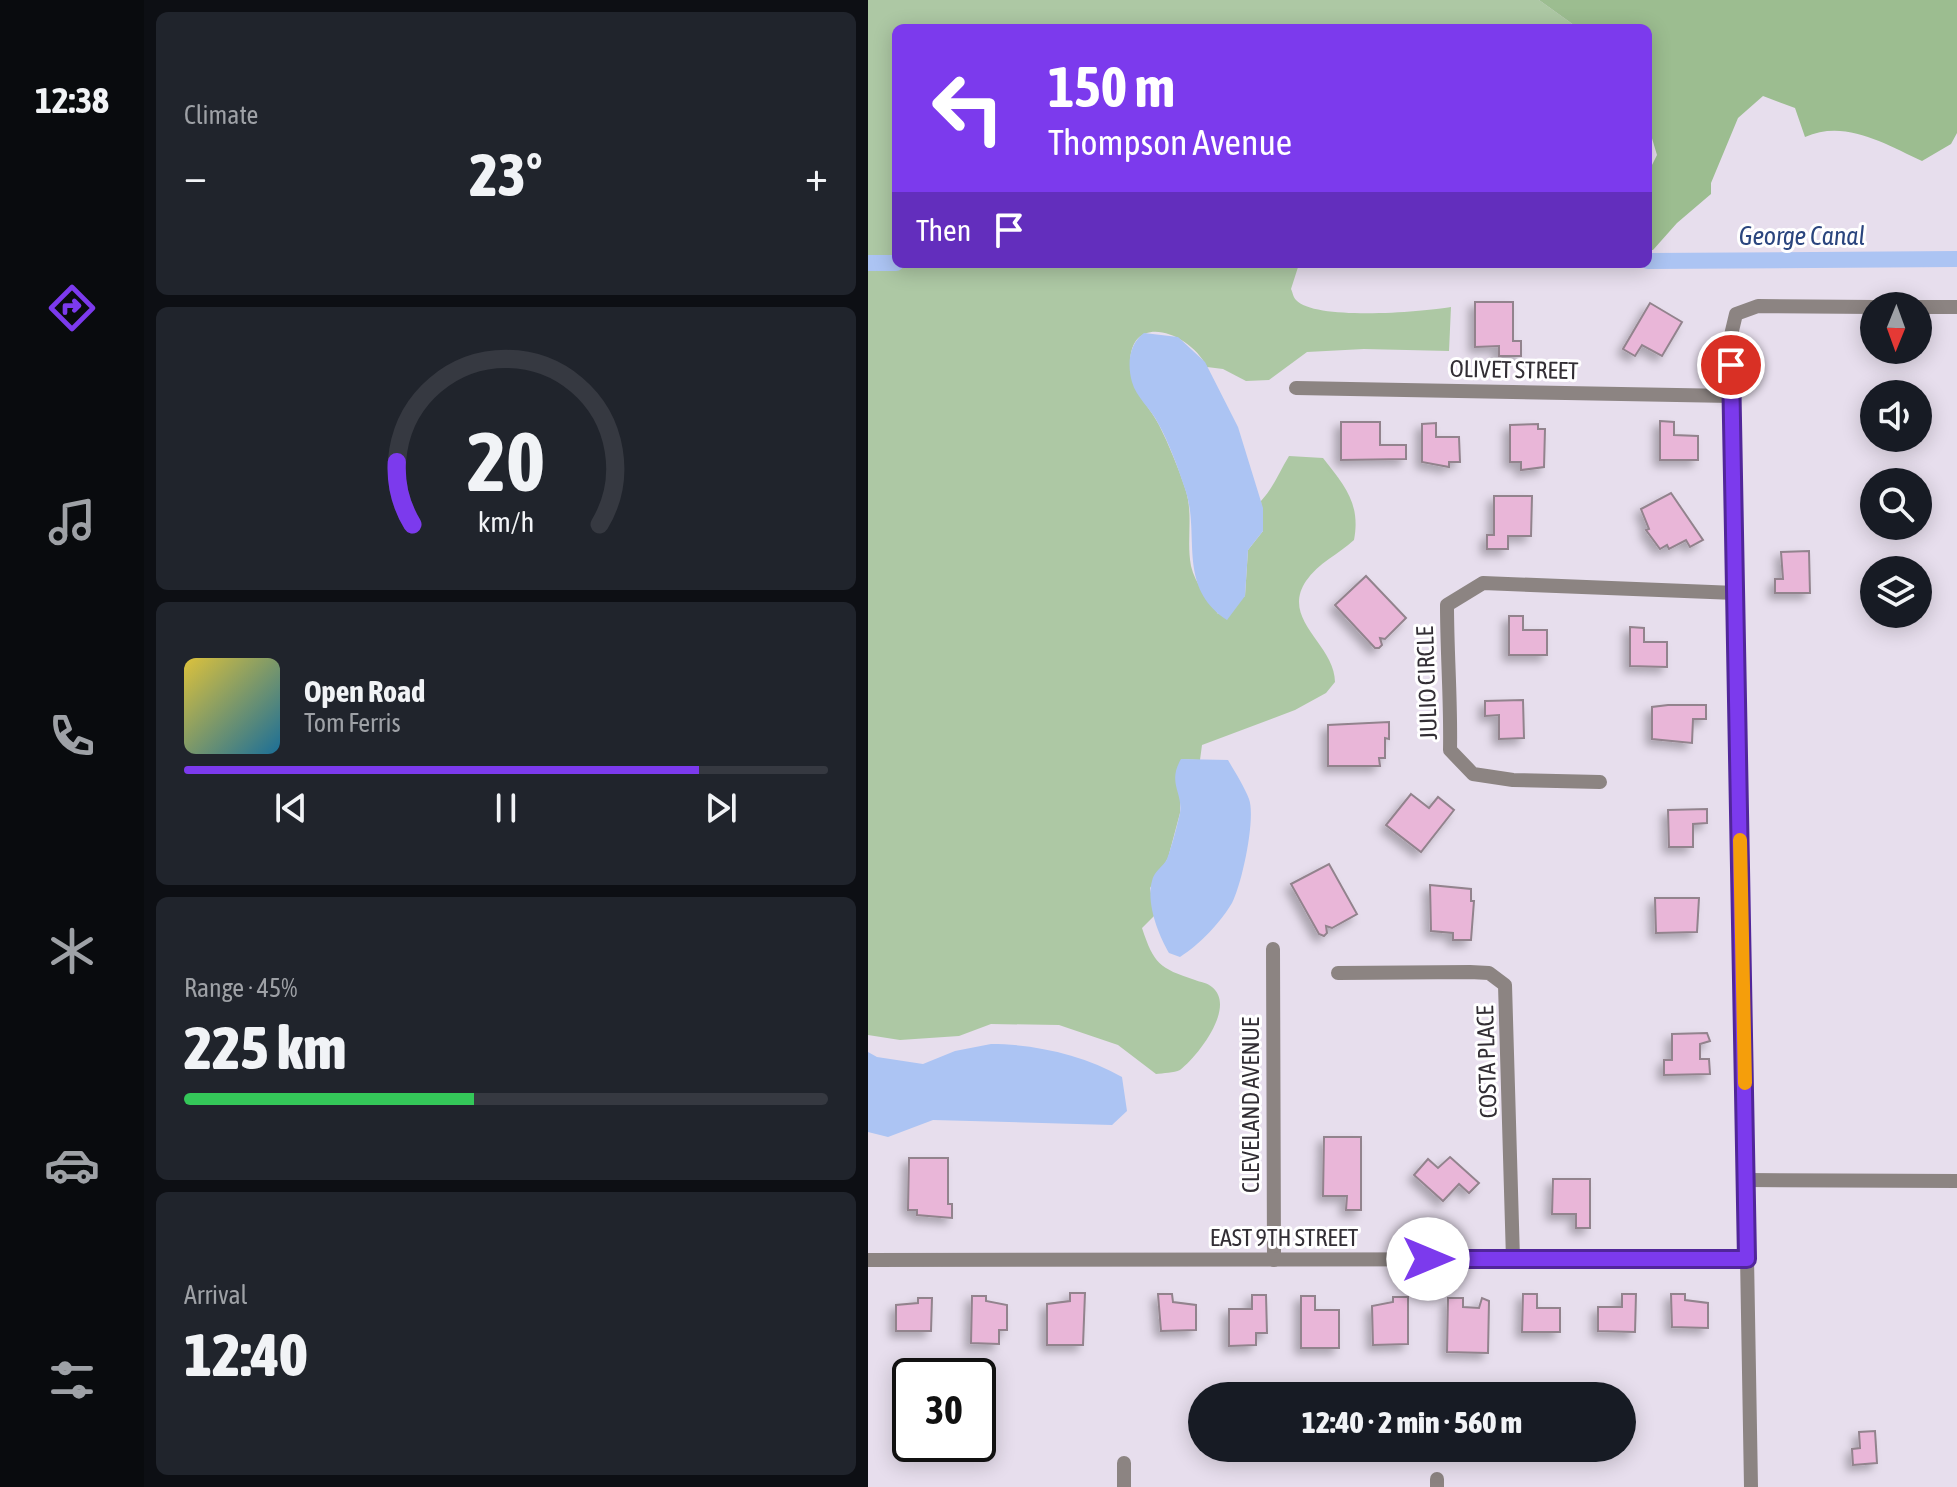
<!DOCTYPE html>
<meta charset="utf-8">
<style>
body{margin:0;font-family:"Asap Condensed",sans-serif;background:#20242c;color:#f1f3f6;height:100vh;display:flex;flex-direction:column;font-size:30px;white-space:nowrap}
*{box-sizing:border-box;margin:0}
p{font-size:26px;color:#9ea1a6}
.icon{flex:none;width:44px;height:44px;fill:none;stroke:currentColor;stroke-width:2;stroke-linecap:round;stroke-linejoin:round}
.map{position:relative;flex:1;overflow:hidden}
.sheet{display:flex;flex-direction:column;gap:12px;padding:12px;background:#0d0f14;width:724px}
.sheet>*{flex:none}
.guide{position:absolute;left:24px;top:24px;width:760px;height:244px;border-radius:12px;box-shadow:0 4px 20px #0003;background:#7c3aed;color:#fff;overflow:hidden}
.needle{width:52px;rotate:181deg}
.fabs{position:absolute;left:992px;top:292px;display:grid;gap:16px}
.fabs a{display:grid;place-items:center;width:72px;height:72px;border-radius:50%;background:#171b24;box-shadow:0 4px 20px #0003;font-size:40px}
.speed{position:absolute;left:24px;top:1358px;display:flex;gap:16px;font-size:40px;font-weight:700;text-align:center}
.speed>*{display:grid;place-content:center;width:104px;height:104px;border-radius:50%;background:#171b24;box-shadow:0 4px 20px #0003;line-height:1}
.speed .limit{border:4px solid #111;border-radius:12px;background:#fff;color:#111}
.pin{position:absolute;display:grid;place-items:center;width:68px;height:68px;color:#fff;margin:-34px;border:4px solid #fff;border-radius:50%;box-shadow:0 2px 8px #0007}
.me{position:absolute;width:88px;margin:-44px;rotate:90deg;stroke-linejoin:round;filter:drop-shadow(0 0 6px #0008)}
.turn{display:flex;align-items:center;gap:28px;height:168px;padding:0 24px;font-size:36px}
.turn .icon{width:104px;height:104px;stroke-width:2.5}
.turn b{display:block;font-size:56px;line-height:68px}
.then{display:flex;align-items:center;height:76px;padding:0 24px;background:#0003;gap:16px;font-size:30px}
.big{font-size:60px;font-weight:800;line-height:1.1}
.sheet .widget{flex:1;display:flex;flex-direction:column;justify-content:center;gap:12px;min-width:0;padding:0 28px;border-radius:12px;background:#20242c}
.sheet .dial{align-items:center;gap:0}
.dial svg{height:208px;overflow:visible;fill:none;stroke:#363941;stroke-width:7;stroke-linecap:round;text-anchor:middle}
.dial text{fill:#f1f3f6;stroke:none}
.song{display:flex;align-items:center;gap:24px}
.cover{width:96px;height:96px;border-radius:12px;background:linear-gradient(135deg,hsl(50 70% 55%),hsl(200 70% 35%))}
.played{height:8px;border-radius:4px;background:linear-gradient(90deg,#7c3aed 80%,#363941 80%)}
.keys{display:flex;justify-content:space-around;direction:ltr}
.heat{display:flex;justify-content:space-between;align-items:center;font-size:44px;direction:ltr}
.charge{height:12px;border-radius:6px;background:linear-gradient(90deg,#34c759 45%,#363941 0)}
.trip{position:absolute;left:320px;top:1382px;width:448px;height:80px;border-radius:40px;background:#171b24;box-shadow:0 4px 20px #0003;font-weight:800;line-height:80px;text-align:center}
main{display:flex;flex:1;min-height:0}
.tabs{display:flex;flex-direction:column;width:144px;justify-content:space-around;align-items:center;background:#090b0e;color:#9ea1a6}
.tabs .icon{width:56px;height:56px}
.tabs .selected{color:#7c3aed}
.tabs b{font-size:36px;color:#f1f3f6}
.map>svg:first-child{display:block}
.green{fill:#adc8a4}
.forest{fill:#9cbd90}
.water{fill:#acc4f3}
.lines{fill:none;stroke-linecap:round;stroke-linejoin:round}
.canal{stroke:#acc4f3;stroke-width:16}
.building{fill:#e9b6d8;stroke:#92838d;stroke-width:2;filter:url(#shadow)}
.minor{stroke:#8c8482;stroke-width:14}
.route-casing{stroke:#51269a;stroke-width:20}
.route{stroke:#7c3aed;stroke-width:14}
.slow{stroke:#f59e0b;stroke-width:14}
.labels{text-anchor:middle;stroke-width:6;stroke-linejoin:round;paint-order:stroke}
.street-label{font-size:24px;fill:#322e34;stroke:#fff}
.water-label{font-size:26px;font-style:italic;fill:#2a457e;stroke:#fff}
</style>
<main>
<nav class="tabs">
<b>12:38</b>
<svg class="icon selected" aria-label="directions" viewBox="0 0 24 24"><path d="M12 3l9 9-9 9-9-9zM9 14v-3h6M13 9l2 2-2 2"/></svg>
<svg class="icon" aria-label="music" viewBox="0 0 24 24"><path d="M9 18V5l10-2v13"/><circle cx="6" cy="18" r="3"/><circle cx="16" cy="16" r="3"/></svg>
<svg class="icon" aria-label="phone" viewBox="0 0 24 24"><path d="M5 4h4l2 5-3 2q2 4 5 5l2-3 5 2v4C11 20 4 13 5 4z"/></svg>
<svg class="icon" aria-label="climate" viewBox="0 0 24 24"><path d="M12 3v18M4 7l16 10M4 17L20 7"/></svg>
<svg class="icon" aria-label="car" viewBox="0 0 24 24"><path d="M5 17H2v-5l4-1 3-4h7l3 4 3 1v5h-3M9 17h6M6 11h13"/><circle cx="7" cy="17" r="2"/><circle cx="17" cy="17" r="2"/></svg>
<svg class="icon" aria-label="filters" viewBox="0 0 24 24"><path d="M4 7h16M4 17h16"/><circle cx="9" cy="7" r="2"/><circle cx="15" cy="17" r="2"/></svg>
</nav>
<section class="sheet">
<div class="widget"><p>Climate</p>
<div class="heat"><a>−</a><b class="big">23°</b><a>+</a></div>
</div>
<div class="widget dial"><svg viewBox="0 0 100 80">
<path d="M14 69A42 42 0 1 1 86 69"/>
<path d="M14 69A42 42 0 0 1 8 45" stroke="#7c3aed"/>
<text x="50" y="56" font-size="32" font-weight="700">20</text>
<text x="50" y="72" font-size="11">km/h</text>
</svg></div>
<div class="widget">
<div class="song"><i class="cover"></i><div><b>Open Road</b><p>Tom Ferris</p></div></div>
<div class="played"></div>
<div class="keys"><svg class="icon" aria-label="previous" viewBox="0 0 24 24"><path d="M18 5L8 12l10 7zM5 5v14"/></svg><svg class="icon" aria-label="pause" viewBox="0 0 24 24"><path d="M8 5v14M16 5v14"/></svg><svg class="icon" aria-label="next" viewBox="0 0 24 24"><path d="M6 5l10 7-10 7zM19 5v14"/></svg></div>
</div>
<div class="widget"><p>Range · 45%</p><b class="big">225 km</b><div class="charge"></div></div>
<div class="widget"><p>Arrival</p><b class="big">12:40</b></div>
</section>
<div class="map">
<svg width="1089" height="1487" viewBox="0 0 1089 1487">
<defs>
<filter id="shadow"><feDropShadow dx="-5.5" dy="5.5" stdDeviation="4" flood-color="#0004"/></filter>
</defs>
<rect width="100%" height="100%" fill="#e7deed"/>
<path class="green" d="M0 0H671L710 28H28V264H431L423 289C425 293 425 297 428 300 447 321 555 312 583 307L581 351 496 349 439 352 401 380 378 381 355 369 339 367C320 329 255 310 263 372 265 393 282 407 291 425 301 445 310 467 317 488 326 514 318 540 323 566 327 584 341 599 350 614L377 596 380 550 395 531 393 501C406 487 411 472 421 456L455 458C476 485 493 503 486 540 471 554 450 563 438 581 412 620 467 644 467 682L458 693 427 710 334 745 332 760 313 759 312 813 300 858 282 888 287 915 274 928C286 964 291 968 327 980 332 982 340 983 344 987 369 1007 329 1057 312 1070 306 1073 295 1073 288 1074L250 1045 191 1025 123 1024 91 1036 32 1040 0 1035Z"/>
<path class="forest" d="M671 0H1089V133L1083 144 1054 161C1017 144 977 119 937 137L927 108 895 96 870 118 843 183V194L809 223 785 250H780V173L789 155 780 125V28H710Z"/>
<g class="water">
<path d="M276 333 310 337 337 362 370 427 395 508V531L380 550 377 596 359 620C307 586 334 532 316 486 309 465 301 443 290 423 283 409 268 397 264 382 259 364 261 344 276 333Z"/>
<path d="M313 759 360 760C367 772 376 786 381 799 388 818 374 884 364 903 353 922 331 945 312 957L301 953C290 934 278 903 284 881 286 872 293 868 298 861 302 854 310 822 312 813 315 792 299 783 313 759Z"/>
<path d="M123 1044C166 1044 216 1055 254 1077L259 1111 244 1125 65 1120 20 1137 0 1132V1052L9 1057 55 1064 87 1051Z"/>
</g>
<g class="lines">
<g class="canal">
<polyline points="780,261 1089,259"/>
<polyline points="0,263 28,263"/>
</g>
</g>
<g class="building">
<polygon points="607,302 645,302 645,341 653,341 653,356 631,356 631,346 607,347"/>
<polygon points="782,303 814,322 794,356 774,345 767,356 755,349"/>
<polygon points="792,421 806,422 806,435 830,436 830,460 792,460"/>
<polygon points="473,422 512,422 512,445 538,445 538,459 473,460"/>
<polygon points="568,423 568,437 591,437 592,462 581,462 581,467 554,462 554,424"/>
<polygon points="670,424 670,429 677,429 676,467 653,470 653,462 642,462 642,425"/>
<polygon points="803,493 835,540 822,547 818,540 801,549 799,545 792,549 778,530 781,529 773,509"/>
<polygon points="626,496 664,496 663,536 640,536 640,549 619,549 619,535 626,535"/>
<polygon points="941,551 942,593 907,593 907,579 915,579 913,552"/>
<polygon points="498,576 538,618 517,639 512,638 514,645 511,648 507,648 467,605"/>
<polygon points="641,616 655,616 655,630 679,630 679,655 641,655"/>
<polygon points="762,627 776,628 776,642 799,642 799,667 762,666"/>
<polygon points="655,700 656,738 631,739 631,715 617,716 617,701"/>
<polygon points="800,705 838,705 838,719 825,719 824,743 784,739 784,707"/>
<polygon points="521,722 521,739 517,738 517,758 511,758 512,766 460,766 460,725"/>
<polygon points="543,794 561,808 570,797 586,810 553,852 518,825"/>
<polygon points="839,809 839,823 825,824 825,847 801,847 800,810"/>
<polygon points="461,864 489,914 464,928 458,926 459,933 456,936 451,934 423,884"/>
<polygon points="562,885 603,889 603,901 606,901 603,940 585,940 585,933 563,931"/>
<polygon points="787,898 831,898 829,932 788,933"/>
<polygon points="839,1033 842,1041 832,1044 832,1059 841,1059 842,1074 796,1075 796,1060 804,1060 804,1034"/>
<polygon points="456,1137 493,1137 493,1210 478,1210 479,1196 455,1196"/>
<polygon points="582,1157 611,1183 601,1193 591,1184 575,1201 546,1175 560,1159 570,1168"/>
<polygon points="41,1158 80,1158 80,1204 84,1204 84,1218 49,1215 49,1210 40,1210"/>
<polygon points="685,1179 722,1179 722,1228 708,1228 708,1214 684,1214"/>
<polygon points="202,1293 217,1293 215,1345 179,1345 179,1304 202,1301"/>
<polygon points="290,1294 304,1294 305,1302 328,1305 328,1330 293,1331"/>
<polygon points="655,1294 669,1294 669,1308 692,1308 692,1332 654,1332"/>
<polygon points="754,1294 768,1294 767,1332 730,1331 730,1307 754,1307"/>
<polygon points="803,1294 817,1294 817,1300 840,1303 840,1328 804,1327"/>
<polygon points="384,1295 398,1295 399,1333 388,1333 388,1345 361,1346 361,1309 384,1309"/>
<polygon points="104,1296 118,1296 118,1301 139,1305 139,1330 131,1330 131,1344 103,1343"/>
<polygon points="433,1296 447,1296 447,1310 471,1310 471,1348 433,1348"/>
<polygon points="525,1297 540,1297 540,1344 505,1345 504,1306 525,1302"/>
<polygon points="50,1298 64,1298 63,1331 28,1331 28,1305 50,1303"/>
<polygon points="580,1298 595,1298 595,1307 611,1308 614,1298 621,1301 620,1353 579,1352"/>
<polygon points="1007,1431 1009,1463 985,1465 984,1449 992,1448 991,1432"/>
</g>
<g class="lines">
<g class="minor">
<polyline points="1050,307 1089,307"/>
<polyline points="428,388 864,396"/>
<path d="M732 782 645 780 605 774 582 750C583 701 579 654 579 605L615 583 868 593"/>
<polyline points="405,949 406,1260"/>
<polyline points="470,973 602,972 621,973 637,985 645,1259"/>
<polyline points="879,1180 1089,1181"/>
<polyline points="0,1260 879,1259"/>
<polyline points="256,1463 256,1487"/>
<polyline points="569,1479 569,1487"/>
<polyline points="883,1487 863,335 868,314 890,306 1006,307"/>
</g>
</g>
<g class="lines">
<g class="route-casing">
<polyline id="route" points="560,1259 879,1259 863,365"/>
</g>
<use href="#route" class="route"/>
<polyline class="slow" points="872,840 877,1083"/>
</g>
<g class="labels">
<g class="street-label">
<text transform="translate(646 370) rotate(1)" y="8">OLIVET STREET</text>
<text transform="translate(559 683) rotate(-92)" y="8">JULIO CIRCLE</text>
<text transform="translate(619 1062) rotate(-92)" y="8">COSTA PLACE</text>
<text transform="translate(383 1105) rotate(-90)" y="8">CLEVELAND AVENUE</text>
<text x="416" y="1246">EAST 9TH STREET</text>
</g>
<g class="water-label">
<text x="934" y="245">George Canal</text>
</g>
</g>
</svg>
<div class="fabs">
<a><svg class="needle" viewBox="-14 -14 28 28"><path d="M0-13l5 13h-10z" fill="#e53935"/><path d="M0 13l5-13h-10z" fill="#9ea1a6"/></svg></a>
<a><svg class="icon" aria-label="sound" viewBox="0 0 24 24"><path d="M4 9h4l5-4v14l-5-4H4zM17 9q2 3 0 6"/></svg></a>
<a><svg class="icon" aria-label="search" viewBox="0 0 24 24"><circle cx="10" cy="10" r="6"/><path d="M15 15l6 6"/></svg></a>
<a><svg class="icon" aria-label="layers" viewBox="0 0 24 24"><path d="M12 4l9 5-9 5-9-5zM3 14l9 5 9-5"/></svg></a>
</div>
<div class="speed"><div class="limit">30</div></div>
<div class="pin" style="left:863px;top:365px;background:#d93025"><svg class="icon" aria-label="arrive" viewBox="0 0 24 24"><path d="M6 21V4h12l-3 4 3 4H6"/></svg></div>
<svg class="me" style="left:560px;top:1259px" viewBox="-20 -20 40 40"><circle r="19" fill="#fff"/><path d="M0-13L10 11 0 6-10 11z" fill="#7c3aed"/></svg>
<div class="trip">12:40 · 2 min · 560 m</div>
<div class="guide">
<div class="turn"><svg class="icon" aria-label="left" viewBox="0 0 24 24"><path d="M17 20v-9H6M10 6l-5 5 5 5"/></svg><div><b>150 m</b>Thompson Avenue</div></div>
<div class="then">Then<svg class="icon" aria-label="arrive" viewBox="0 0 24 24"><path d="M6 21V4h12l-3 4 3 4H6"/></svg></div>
</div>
</div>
</main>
